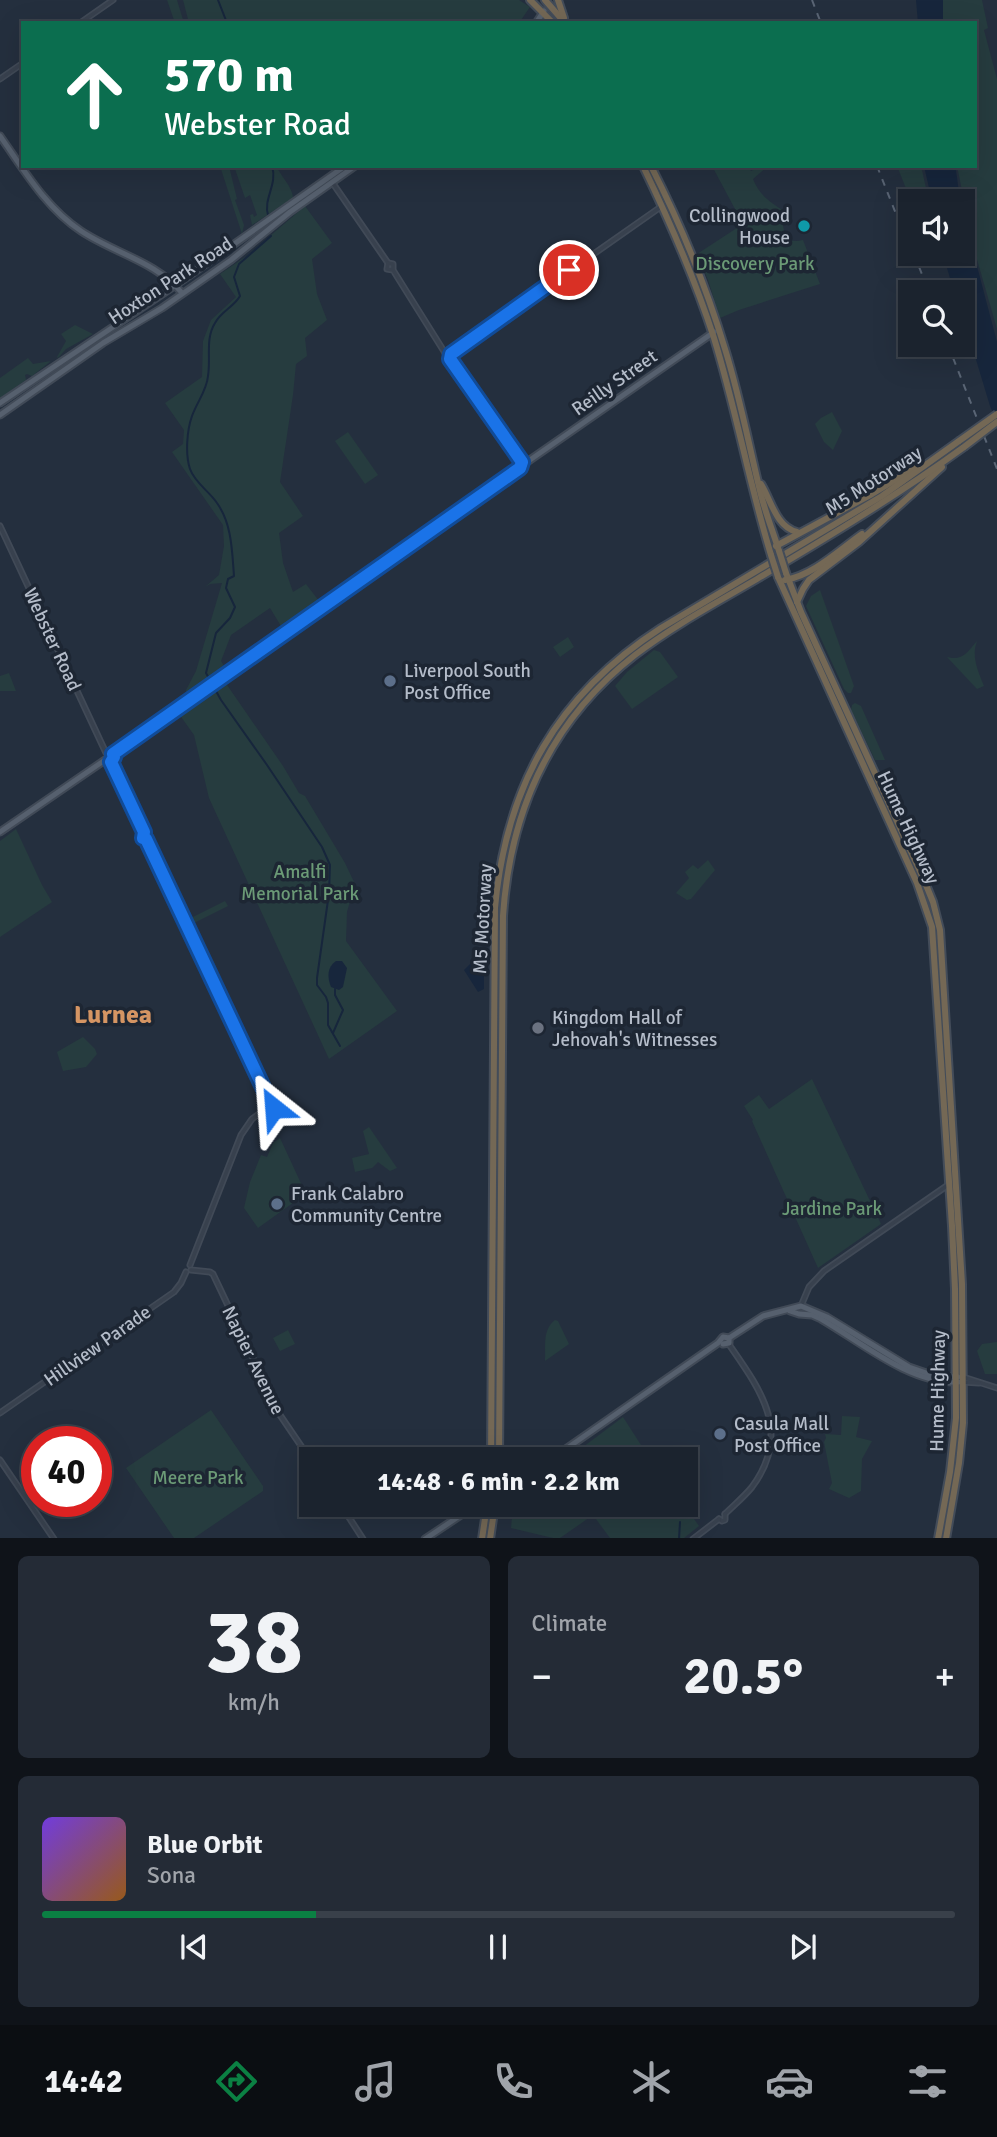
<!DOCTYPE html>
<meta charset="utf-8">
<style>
body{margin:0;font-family:Signika,sans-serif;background:#242b36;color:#f1f3f6;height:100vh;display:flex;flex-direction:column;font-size:26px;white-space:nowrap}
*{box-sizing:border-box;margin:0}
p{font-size:23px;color:#a0a4aa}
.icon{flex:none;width:38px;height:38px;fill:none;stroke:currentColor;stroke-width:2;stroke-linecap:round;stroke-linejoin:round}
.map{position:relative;height:1538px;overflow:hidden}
.panel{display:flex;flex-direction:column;gap:18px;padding:18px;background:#0f1319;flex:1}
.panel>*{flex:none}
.top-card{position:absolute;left:21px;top:21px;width:956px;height:147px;border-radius:0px;box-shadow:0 7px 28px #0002,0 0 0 2px #39404a;background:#0b6e4f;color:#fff;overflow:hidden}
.tools{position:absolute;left:898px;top:189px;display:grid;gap:14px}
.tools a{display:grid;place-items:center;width:77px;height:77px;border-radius:0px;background:#1b232e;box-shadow:0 7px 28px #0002,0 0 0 2px #39404a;font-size:35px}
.speed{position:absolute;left:21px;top:1426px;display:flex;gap:14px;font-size:35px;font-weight:700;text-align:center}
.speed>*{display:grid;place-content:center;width:91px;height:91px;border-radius:50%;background:#1b232e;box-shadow:0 7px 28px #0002,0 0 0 2px #39404a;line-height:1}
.speed .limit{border:10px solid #d22;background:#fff;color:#111}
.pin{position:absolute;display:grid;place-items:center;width:60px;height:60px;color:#fff;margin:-30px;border:4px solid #fff;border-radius:50%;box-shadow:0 2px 7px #0007}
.me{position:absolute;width:77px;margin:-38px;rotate:332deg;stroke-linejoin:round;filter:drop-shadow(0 0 5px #0008)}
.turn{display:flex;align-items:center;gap:24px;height:147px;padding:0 28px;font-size:32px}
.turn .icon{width:91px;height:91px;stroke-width:2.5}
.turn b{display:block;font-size:49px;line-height:60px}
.big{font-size:52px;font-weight:700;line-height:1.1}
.panel .card{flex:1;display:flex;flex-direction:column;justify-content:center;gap:10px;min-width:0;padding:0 24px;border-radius:10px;background:#242b36}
.panel .dial{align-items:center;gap:0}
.dial b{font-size:91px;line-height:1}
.song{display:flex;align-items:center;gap:21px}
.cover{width:84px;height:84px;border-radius:10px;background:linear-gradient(135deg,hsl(260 70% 55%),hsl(30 70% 35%))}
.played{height:7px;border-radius:4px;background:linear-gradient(90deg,#0b8043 30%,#39404a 30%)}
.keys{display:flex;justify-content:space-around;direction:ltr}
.heat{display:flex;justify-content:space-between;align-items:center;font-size:38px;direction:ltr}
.panel .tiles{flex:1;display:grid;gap:18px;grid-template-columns:1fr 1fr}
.card:last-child{grid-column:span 2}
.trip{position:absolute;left:299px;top:1447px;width:399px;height:70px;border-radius:0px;background:#1b232e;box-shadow:0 7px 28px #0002,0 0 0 2px #39404a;font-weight:700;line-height:70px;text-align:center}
.tab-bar{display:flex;height:112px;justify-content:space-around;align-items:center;background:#0b0e12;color:#a0a4aa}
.tab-bar .icon{width:49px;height:49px}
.tab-bar .active{color:#0b8043}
.tab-bar b{font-size:32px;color:#f1f3f6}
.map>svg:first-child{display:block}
.green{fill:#263c3f}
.water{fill:#17263c}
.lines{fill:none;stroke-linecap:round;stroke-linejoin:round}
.stream{stroke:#17263c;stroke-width:2}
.minor-casing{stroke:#414a57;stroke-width:7}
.major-casing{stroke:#414a57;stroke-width:9}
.highway-casing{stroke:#434c59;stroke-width:10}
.minor{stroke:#38414e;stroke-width:3.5}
.major{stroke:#56606e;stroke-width:5}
.highway{stroke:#746855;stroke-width:6}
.rail{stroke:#5a6575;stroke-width:2;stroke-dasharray:7 7;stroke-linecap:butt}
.highway-bridge-casing{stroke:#434c59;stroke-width:10;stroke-linecap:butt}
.highway-bridge{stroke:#746855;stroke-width:6}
.route-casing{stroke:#114b97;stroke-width:18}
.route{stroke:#1a73e8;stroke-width:12}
.culture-dot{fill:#0f9aa8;stroke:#1d2633;stroke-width:2.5}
.service-dot{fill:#5c6f8a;stroke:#1d2633;stroke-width:2.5}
.worship-dot{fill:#6b7280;stroke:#1d2633;stroke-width:2.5}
.labels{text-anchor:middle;stroke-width:7;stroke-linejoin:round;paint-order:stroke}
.poi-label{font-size:19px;fill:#b4bcc9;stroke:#1d2633;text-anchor:start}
.park-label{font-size:19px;fill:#6b9a76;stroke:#1d2633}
.street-label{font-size:19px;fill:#b4bcc9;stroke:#1d2633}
.district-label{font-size:26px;font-weight:bold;fill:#d59563;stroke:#1d2633}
</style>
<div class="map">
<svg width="997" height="1539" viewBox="0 0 997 1539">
<rect width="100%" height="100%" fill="#242f3e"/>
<g class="green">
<polygon points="167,0 177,0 184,23 175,23"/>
<polygon points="183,0 519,0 530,7 519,23 189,23"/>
<polygon points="943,0 982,0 988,28 984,30 997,79 997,329 974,249 957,166 975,166 975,23 943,23"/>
<polygon points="220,166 229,166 237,199 235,200 244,225 242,234"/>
<path d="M234 166H276C281 176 293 188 293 198L252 225 250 215 253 214 254 217 257 215 250 195 245 198Z"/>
<path d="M712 166H748L751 171 762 166H768L753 179C760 197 773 204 789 214L783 224C784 237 789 244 803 240L820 284 739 310 720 318 708 280 697 254 743 224Z"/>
<polygon points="897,166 921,166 929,201 911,201"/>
<polygon points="305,206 332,243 312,259 317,294 327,320 305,338 307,356 296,364 293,395 280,482 303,516 279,533 283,563 293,592 306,584 319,601 281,626 270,608 231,635 221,661 227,671 188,699 186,690 196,671 222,583 210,584 205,587 219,575 224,546 223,525 172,452 183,444 184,430 165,403 202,377 203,341 211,320 236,297 220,274 248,255"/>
<polygon points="75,325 93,334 66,349 58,358 57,357 66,341 61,334"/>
<polygon points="28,358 33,364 51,361 32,376 27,374 25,375 26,380 0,398 0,378"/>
<polygon points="832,412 842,431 833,450 824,442 815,424 821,418"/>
<polygon points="348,432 378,475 365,484 335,441"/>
<polygon points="820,590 854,686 851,693 848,693 844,689 806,606 811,596"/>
<polygon points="568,637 574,647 560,657 553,647"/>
<path d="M977 641C971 656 978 671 984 686L977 689 947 657C962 661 967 653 977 641Z"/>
<polygon points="654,650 660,652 678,677 632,709 615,686 627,672"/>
<polygon points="9,673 16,691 0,691 0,676"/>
<polygon points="225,682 283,766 299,793 305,796 345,863 355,884 347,912 346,941 397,1011 329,1059 209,798 194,735 179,714"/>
<polygon points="855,703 861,706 885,760 875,760 851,710 852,705"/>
<polygon points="16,829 42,885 52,902 0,937 0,841"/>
<polygon points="708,860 715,870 691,899 687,900 676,893 689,878 685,872 693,865 698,869"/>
<polygon points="225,901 228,906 188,926 185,921"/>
<polygon points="83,1037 95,1049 97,1054 86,1067 63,1071 57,1052"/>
<polygon points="812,1079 881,1224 818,1268 752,1121 753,1120 744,1106 759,1095 769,1109"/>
<polygon points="369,1127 397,1168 390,1171 378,1162 372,1168 355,1172 352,1158 369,1154 363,1131"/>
<polygon points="280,1138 305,1192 304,1195 258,1228 244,1208 250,1182 261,1155 267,1157 273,1143"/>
<path d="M555 1320 558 1321 569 1344 545 1361C546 1346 542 1330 555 1320Z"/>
<polygon points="288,1330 295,1344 280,1351 273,1338"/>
<polygon points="997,1342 997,1374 985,1374 977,1351 982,1344"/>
<polygon points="211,1410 263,1486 263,1491 194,1538 174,1538 126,1468"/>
<polygon points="842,1416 860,1417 856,1437 872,1441 862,1459 861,1491 849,1498 829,1489 832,1483 824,1442 826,1438 825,1434 841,1435"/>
<polygon points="623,1417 650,1459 567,1459"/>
<polygon points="513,1505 684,1505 699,1526 684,1538 610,1538 593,1515 560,1538 553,1538 511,1528"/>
</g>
<g class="water">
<polygon points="916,0 943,0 943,23 918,23"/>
<polygon points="924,166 953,166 956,170 960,201 932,201"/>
<polygon points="963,213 997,342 997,422 990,406 974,353 963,322 962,292 954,292 943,254 962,254"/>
<polygon points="482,952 484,953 484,989 478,992 464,970"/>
<path d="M336 961H342L347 968 343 987 339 990 331 987C327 977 327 967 336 961Z"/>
</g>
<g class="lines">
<g class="stream">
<polyline points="218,0 227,23"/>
<path d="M268 215C263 199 278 184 272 166"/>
<path d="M271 236 239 264 234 277 240 296C234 307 221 311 215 323 205 339 211 358 208 376 207 390 197 402 192 416 187 430 185 454 190 469 195 483 209 491 217 503 232 524 232 551 234 576L228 579 226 588 235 607 230 618 216 633 206 673 221 700 267 765 322 847 330 865 329 893 317 978V985L326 997 328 1003V1025L340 1046"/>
<polyline points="333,1033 343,1010 335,995 335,989"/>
<polyline points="679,1539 680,1522"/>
</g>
<g class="minor-casing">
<g id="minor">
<polyline points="80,23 113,0"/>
<polyline points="0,79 23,63"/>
<polyline points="332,182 388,263"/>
<polyline points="393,270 387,269 388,263 393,264 393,270 445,353"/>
<polyline points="445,353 451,354 662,206"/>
<polyline points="450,359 521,462"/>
<polyline points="0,526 106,753"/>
<polyline points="111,762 144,832"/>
<circle cx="146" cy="836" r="4"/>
<polyline points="146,839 270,1102"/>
<polyline points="268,1109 272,1109 274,1107 273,1103 270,1102"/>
<polyline points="190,1265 241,1135 252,1119 267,1108"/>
<polyline points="191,1270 210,1272 213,1274 280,1415 312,1462"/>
<polyline points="801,1306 809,1287 824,1271 948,1185"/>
<polyline points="963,1377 997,1388"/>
<polyline points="963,1382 979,1383"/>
<polyline points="0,1413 174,1292 181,1283 186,1272"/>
<polyline points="0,1460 54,1539"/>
<polyline points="341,1505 363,1539"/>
<path d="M725 1514C734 1505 744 1497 752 1487 793 1432 760 1389 728 1343"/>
<polyline points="719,1519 722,1521 725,1520 725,1514"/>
<polyline points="693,1539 719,1519"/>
</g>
</g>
<g class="major-casing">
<g id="major">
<polyline points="536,23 544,11"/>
<path d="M0 136C24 170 46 208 81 231 114 253 157 262 182 293"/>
<polyline points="0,403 183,280 345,166"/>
<polyline points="0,415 103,343 162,308 231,260 290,212 355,166"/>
<polyline points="527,462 714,332"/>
<polyline points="113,754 520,468"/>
<polyline points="0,832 105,760"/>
<path d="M790 1311 799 1314 812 1315 821 1319C861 1342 910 1384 958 1382"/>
<polyline points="729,1338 763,1316 801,1306 827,1317 909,1367 935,1376 958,1377"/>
<polyline points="723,1344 729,1343 729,1338"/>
<polyline points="550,1460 718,1343 723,1337 729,1338"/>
<polyline points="425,1539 476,1505"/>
</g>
</g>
<g class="highway-casing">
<g id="highway">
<polyline points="530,0 553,23"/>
<polyline points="545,0 565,23"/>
<polyline points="558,0 564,18"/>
<path d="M643 166C670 222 695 279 714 338 736 409 749 483 771 555"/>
<path d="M651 166C681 225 706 286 725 349 740 397 749 446 761 495 766 514 773 532 779 551"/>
<path d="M761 484C771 500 776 527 797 532"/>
<polyline points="776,546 872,494 922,464"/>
<polyline points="786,573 801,612 924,880 933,902 940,930 962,1284 963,1423 959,1463 946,1539"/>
<polyline points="778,577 917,883 932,927 952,1226 955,1289 956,1418 950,1472 938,1539"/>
<path d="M785 580C814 575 839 550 862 534"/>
<polyline points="797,602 803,589 809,580 859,542 942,467"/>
<path d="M491 1460 495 908C506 786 557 695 661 628L882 496 959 441"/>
<path d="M499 1460 503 916C510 811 550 721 635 655 673 626 716 603 757 579 828 537 898 495 964 447"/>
<polyline points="482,1539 487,1505"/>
<polyline points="490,1539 495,1505"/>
</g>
</g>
<use href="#minor" class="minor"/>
<use href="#major" class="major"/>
<use href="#highway" class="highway"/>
<g class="rail">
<polyline points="812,0 821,23"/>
<polyline points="877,166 910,249"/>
<polyline points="914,254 929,292"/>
<polyline points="948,345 997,469"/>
</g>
<g class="highway-bridge-casing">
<g id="highway-bridge">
<polyline points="959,441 997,414"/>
<polyline points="964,447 997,422"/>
<polyline points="779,551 786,573"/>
<polyline points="771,555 778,577"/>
</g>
</g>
<use href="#highway-bridge" class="highway-bridge"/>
</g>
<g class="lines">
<g class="route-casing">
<polyline id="route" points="274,1108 274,1105 270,1102 146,839 143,838 144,832 111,762 114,757 113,754 520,468 522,462 450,359 451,354 569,270"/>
</g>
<use href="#route" class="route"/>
</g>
<circle class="culture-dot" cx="804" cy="226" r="7"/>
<g class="service-dot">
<circle cx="390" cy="681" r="7"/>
<circle cx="277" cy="1204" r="7"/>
<circle cx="720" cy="1434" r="7"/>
</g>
<circle class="worship-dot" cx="538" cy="1028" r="7"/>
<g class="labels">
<g class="poi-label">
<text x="790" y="222" text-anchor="end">Collingwood<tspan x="790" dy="22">House</tspan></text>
<text x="404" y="677">Liverpool South<tspan x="404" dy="22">Post Office</tspan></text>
<text x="552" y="1024">Kingdom Hall of<tspan x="552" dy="22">Jehovah's Witnesses</tspan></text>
<text x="291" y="1200">Frank Calabro<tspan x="291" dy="22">Community Centre</tspan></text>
<text x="734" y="1430">Casula Mall<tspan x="734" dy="22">Post Office</tspan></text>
</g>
<g class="park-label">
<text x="755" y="270">Discovery Park</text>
<text x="300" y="878">Amalfi<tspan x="300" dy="22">Memorial Park</tspan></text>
<text x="832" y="1215">Jardine Park</text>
<text x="198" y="1484">Meere Park</text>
</g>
<g class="street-label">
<text transform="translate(170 280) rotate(-33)" y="7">Hoxton Park Road</text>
<text transform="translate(614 382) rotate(-35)" y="7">Reilly Street</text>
<text transform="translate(873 480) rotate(-33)" y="7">M5 Motorway</text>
<text transform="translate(53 639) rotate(65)" y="7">Webster Road</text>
<text transform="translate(909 827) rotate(65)" y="7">Hume Highway</text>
<text transform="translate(482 919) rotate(-87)" y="7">M5 Motorway</text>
<text transform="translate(97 1345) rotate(-35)" y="7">Hillview Parade</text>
<text transform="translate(254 1360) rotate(64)" y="7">Napier Avenue</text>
<text transform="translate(937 1391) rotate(-89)" y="7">Hume Highway</text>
</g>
<g class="district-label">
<text x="113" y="1023">Lurnea</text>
</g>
</g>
</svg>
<div class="tools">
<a><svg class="icon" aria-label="sound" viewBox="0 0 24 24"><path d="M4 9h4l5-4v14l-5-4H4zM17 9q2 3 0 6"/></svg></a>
<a><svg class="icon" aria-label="search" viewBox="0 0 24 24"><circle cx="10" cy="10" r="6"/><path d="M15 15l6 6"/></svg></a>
</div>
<div class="speed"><div class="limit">40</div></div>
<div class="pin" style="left:569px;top:270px;background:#d93025"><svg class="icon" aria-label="arrive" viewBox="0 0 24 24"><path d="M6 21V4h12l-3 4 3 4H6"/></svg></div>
<svg class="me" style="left:274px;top:1108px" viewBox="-20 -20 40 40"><path d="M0-17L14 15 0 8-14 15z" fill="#1a73e8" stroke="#fff" stroke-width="4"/></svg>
<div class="trip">14:48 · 6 min · 2.2 km</div>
<div class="top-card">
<div class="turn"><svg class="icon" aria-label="ahead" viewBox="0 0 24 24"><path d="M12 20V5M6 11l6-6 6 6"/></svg><div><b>570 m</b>Webster Road</div></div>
</div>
</div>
<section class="panel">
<div class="tiles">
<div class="card dial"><b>38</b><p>km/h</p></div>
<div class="card"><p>Climate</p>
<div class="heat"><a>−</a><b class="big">20.5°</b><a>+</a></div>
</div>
<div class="card">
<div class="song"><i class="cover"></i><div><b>Blue Orbit</b><p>Sona</p></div></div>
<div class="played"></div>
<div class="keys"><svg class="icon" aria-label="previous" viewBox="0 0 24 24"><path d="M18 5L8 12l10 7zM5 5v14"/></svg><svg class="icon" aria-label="pause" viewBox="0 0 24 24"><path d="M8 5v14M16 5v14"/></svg><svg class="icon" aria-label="next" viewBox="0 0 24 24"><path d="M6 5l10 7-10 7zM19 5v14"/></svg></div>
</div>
</div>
</section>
<nav class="tab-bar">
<b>14:42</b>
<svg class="icon active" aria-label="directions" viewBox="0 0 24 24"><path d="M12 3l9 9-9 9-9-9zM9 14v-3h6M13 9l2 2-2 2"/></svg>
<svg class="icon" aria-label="music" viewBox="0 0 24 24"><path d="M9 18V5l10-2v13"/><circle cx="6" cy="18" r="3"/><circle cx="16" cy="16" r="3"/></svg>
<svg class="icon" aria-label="phone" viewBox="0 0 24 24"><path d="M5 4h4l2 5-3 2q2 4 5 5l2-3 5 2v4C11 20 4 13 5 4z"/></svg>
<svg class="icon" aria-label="climate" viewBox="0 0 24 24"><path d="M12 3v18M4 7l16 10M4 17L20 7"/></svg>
<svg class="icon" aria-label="car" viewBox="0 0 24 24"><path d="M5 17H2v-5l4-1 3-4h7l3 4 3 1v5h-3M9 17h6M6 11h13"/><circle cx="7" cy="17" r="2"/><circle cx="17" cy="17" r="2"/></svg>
<svg class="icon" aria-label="filters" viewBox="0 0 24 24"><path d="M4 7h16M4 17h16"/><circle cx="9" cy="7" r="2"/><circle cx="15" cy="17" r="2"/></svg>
</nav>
